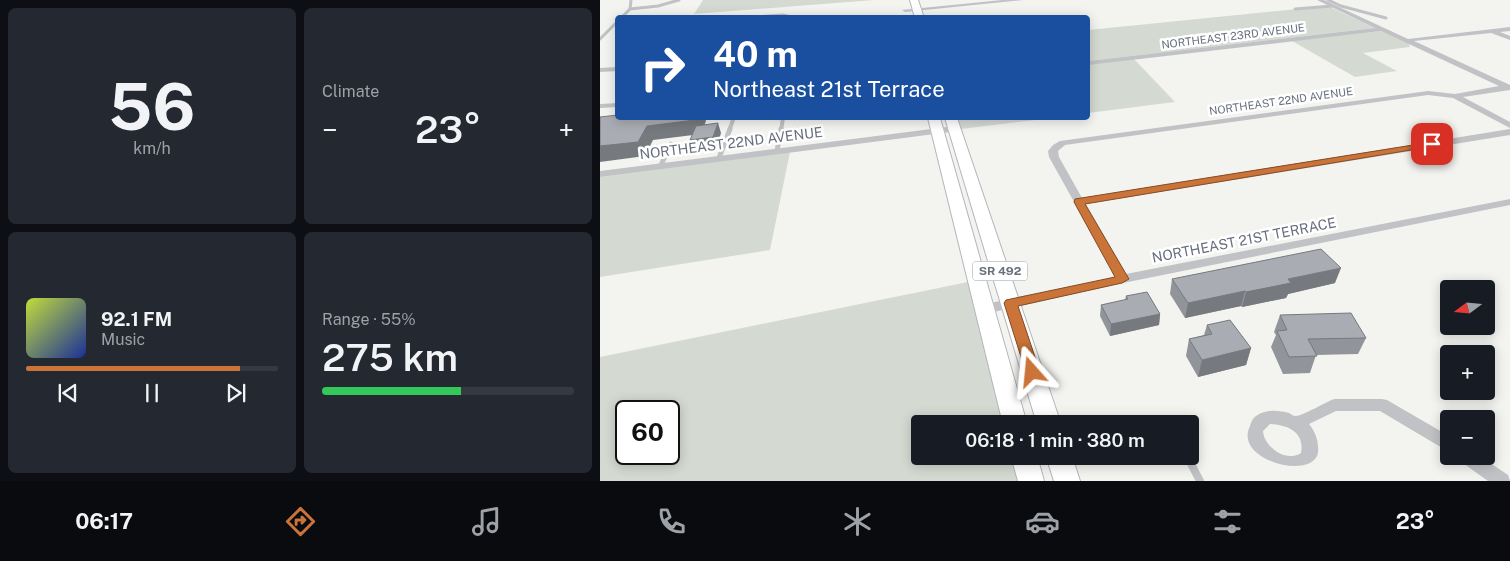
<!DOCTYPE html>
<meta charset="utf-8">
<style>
body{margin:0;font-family:"Public Sans",sans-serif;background:#242831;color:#f1f3f6;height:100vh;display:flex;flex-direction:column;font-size:19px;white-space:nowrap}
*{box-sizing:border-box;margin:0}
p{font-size:16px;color:#9ea1a6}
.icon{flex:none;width:28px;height:28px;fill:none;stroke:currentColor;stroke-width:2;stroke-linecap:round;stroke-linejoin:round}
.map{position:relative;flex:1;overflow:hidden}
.details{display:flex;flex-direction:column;gap:8px;padding:8px;background:#0d0f14;width:600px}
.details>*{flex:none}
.hud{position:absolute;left:15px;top:15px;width:475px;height:105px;border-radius:5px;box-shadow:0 2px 12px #0003;background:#1a4fa0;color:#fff;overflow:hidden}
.needle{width:32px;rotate:254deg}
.fabs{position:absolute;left:840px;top:280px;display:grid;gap:10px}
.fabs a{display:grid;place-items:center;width:55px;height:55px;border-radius:5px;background:#171b24;box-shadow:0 2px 12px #0003;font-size:25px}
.speed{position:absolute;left:15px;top:400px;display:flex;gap:10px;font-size:25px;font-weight:700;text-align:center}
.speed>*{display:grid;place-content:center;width:65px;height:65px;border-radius:50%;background:#171b24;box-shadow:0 2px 12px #0003;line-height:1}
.speed .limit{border:2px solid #111;border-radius:8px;background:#fff;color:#111}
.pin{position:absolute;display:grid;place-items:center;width:42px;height:42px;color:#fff;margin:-21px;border-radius:10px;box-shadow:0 2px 8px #0006}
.me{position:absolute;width:55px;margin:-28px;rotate:342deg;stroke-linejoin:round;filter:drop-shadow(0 0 4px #0008)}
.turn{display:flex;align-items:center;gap:18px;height:105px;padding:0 15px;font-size:22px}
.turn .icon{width:65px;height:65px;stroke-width:2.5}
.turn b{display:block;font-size:35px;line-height:42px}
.big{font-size:38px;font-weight:600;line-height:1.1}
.details .card{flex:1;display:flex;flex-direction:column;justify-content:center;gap:8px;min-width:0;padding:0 18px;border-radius:8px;background:#242831}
.details .dial{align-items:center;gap:0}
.dial b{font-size:65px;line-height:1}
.song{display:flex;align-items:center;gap:15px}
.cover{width:60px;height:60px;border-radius:8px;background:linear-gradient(135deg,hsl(70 70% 55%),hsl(230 70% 35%))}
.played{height:5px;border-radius:2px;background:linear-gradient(90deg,#cb7439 85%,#363941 85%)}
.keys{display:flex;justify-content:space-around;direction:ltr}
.heat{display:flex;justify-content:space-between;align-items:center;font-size:28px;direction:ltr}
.charge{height:8px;border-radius:4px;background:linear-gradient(90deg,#34c759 55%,#363941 0)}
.details .tiles{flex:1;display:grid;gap:8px;grid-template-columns:repeat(2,1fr)}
.trip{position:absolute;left:311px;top:415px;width:288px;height:50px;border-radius:5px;background:#171b24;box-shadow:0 2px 12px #0003;font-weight:600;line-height:50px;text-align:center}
.tab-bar{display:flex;height:80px;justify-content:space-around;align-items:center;background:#090b0e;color:#9ea1a6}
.tab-bar .icon{width:35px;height:35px}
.tab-bar .on{color:#cb7439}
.tab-bar b{font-size:22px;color:#f1f3f6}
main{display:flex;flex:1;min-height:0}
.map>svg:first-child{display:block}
.green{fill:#d4dad2;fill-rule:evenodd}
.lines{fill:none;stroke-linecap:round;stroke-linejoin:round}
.primary-casing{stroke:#b3b5b9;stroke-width:2}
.lane-far3{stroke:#c0c2c5;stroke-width:3}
.lane-far2{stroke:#c0c2c5;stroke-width:4}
.lane-far1{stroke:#c0c2c5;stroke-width:5}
.lane{stroke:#c0c2c5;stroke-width:8}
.street{fill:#c0c2c5;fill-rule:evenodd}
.primary{fill:#fff;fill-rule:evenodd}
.wall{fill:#91959a}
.shaded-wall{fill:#76797d}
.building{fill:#a9adb3;stroke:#76797d}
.route{fill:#cb7439;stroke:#844b25}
.labels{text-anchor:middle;stroke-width:5;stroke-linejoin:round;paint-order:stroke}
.far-street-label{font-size:11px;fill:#676f7e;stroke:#fff}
.shield{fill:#fff;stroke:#959aa5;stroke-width:1}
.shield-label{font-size:12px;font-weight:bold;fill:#676f7e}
.street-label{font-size:14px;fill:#676f7e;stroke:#fff}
</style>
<main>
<section class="details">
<div class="tiles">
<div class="card dial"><b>56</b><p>km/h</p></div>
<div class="card"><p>Climate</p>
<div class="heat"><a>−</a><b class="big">23°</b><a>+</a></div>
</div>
<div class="card">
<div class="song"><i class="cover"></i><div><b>92.1 FM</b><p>Music</p></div></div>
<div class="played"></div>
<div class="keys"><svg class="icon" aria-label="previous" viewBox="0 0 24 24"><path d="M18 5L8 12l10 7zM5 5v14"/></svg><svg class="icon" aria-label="pause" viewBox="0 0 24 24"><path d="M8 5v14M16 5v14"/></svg><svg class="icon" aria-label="next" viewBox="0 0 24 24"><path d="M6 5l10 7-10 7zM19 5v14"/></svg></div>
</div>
<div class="card"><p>Range · 55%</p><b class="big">275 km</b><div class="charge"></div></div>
</div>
</section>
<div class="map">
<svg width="910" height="481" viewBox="0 0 910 481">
<rect width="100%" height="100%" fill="#f3f4f0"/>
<g class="green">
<polygon points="103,0 274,0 94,14"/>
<polygon points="728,6 775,28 488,61 488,30"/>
<polygon points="781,31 808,42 810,47 763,53 797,71 755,77 692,41"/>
<polygon points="534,59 575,102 488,113 488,64"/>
<polygon points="358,118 452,118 361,129"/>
<polygon points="190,152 170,250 0,277 0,177"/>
<path d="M368 282 404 424H320V456H412L418 481H0V357ZM26 411H69V454H26Z"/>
</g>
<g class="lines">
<g class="primary-casing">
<g id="primary">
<polygon points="310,0 318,0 324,18 315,18"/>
<polygon points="328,118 340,118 427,424 403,424"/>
<polygon points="345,118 357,118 461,424 437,424"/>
<polygon points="411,456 437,456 444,481 418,481"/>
<polygon points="446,456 472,456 480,481 454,481"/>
</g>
</g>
<g class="lane-far3">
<polyline points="728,0 741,6 786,18"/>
<polyline points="30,9 58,6 79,0"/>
<polyline points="695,9 732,6"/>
<polyline points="21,18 30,9 31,0"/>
<polyline points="143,18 183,15 196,18"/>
<polyline points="0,39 18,21"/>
</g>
<g class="lane-far2">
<polyline points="0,70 18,69"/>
<polyline points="0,106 18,105"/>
<polyline points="129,131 133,120"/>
<polyline points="181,131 183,118"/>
</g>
<g class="lane-far1">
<polyline points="177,151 181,129"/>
<polyline points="119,158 130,129"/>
<polyline points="61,165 71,144"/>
</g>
<polyline class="lane" points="587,456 600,481"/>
<g class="street">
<polygon points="402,0 424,0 305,12 302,10"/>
<polygon points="717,0 724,0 808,39 910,27 910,31 900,32 910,36 910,40 891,33 814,41 910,85 910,90 863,97 910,122 910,128 853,98 828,95 465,145 458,151 459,157 482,198 910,129 910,135 486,204 526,274 910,199 910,205 523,283 385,314 380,312 379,309 380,306 385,304 516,277 449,157 448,151 453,145 460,141 828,91 855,94 899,86 781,31 488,65 488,61 775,28"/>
<polygon points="355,126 359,129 358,131 0,177 0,171"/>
<path d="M734 399H782L787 400 849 436V452L780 411H736L709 424C716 432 719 443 718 453 712 481 633 460 650 426 651 422 653 418 656 416 665 409 678 410 689 413 691 414 693 416 696 416 702 416 726 402 734 399ZM670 424C688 425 705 432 701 453 686 463 664 447 663 431Z"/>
<polygon points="858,456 880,456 908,475 910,481 888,481 860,461"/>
</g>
<use href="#primary" class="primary"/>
</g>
<g class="wall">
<polygon points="572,279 735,283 688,294 686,298 642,307 641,306 585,318 570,294"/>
<polygon points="526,296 560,314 559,325 510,336 500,316 501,305 525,300"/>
<polygon points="680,315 766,338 758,354 716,355 710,373 683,374 671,347 676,335 674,332"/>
<polygon points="607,325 651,348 646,365 598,377 586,356 589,339 604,335"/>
</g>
<g class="shaded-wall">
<polygon points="96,118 105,118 106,121 101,134 53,140 45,156 0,162 0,146 47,126"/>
<polygon points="118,123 121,133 117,147 94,150 90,140"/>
<polygon points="741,268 735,283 688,294 686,298 642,307 646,292 688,279"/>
<polygon points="645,291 641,306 585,318 588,303"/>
<polygon points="560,314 559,325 510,336 511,324"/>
<polygon points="651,348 646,365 598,377 602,360"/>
</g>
<g class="building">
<polygon points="18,115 18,118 96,118 95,120 47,126 38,142 0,146 0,117"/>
<polygon points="118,123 113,137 90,140 96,126"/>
<polygon points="721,249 741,268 688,279 691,283 646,292 645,291 588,303 572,279"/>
<polygon points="547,292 560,314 511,324 501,305 528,299 526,296"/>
<polygon points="751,313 766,338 708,339 717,356 689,357 677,331 687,330 680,315"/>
<polygon points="630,320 651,348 602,360 589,339 612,334 607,325"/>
</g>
<polygon class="route" points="832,142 836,144 835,146 485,204 529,279 522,283 418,306 440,372 438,376 432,378 427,376 404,303 406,300 515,277 474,202 475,199"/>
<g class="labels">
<g class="far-street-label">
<text transform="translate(633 36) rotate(-7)" y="4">NORTHEAST 23RD AVENUE</text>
<text transform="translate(681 101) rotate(-8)" y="4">NORTHEAST 22ND AVENUE</text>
</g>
<rect class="shield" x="372.5" y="261.5" width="55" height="19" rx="4"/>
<g class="shield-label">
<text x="400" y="275">SR 492</text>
</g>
<g class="street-label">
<text transform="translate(131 143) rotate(-7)" y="5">NORTHEAST 22ND AVENUE</text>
<text transform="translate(644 240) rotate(-11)" y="5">NORTHEAST 21ST TERRACE</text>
</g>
</g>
</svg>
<div class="fabs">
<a><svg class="needle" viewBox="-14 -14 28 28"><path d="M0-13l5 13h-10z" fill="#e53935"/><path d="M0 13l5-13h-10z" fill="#9ea1a6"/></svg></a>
<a>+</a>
<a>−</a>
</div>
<div class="speed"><div class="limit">60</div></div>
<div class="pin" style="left:832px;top:144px;background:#d93025"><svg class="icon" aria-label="arrive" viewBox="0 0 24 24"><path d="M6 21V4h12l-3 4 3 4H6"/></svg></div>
<svg class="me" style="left:432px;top:372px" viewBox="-20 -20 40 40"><path d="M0-17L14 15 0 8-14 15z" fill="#cb7439" stroke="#fff" stroke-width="4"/></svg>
<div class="trip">06:18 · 1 min · 380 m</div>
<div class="hud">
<div class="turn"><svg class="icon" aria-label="right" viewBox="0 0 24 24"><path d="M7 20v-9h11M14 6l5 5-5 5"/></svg><div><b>40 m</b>Northeast 21st Terrace</div></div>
</div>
</div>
</main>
<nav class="tab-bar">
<b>06:17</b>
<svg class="icon on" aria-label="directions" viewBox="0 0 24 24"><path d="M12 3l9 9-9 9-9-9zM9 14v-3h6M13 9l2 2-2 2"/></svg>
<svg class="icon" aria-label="music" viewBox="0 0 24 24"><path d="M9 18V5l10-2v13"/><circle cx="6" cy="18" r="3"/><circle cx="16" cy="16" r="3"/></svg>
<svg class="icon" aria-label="phone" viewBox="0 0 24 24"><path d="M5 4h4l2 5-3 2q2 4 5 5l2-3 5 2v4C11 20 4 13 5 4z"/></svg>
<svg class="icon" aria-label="climate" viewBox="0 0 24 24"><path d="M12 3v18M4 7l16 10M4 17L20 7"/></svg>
<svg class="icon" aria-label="car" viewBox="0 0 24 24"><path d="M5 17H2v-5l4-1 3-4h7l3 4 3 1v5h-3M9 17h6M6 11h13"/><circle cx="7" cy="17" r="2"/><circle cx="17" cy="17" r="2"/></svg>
<svg class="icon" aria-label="filters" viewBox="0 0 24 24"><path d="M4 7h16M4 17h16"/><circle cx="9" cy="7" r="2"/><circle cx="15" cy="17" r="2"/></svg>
<b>23°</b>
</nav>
